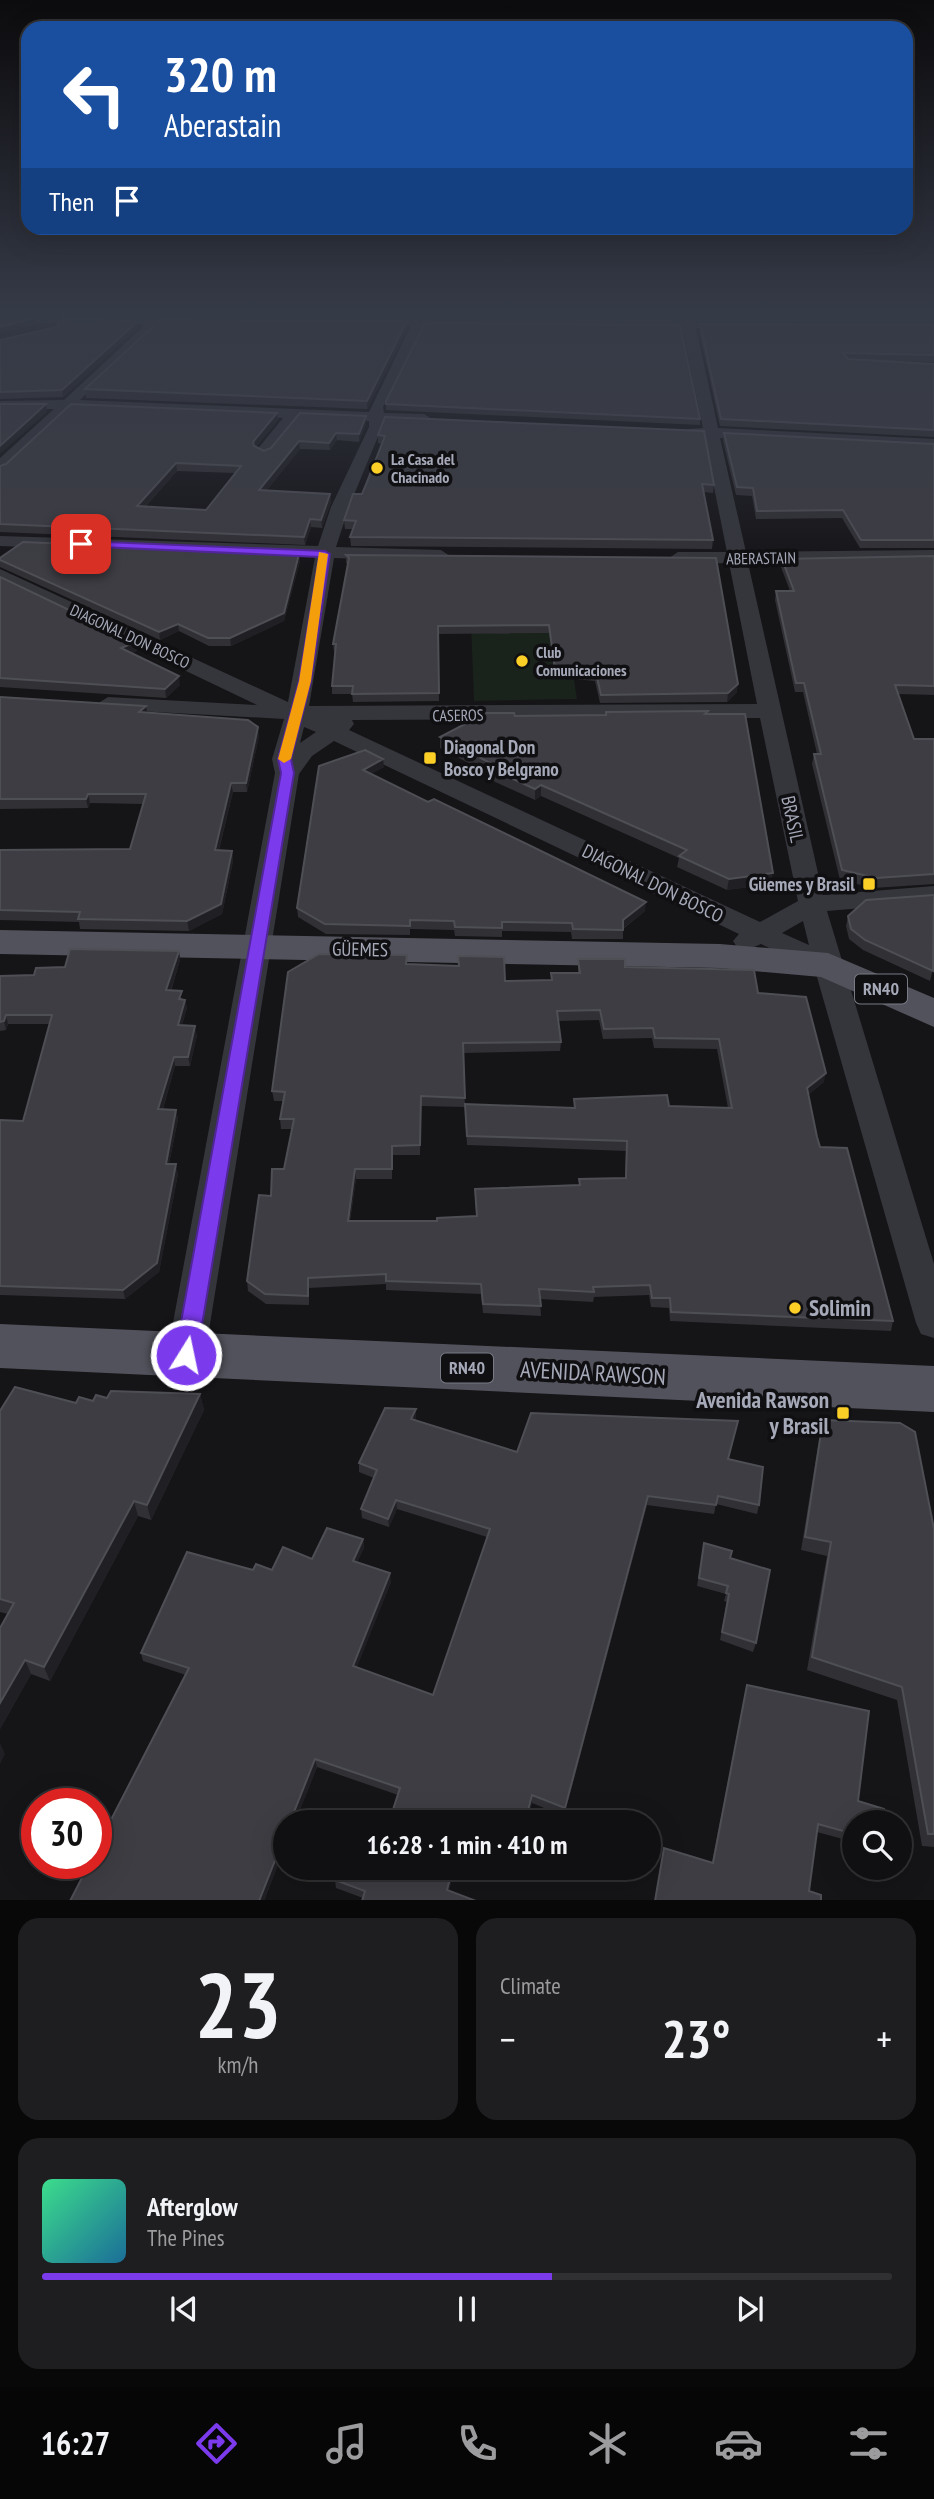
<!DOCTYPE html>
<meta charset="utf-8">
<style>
body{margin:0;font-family:"PT Sans Narrow",sans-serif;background:#1e1d1f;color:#f1f3f6;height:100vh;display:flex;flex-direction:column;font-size:26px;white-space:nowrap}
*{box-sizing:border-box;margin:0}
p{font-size:23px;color:#9c9c9f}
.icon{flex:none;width:38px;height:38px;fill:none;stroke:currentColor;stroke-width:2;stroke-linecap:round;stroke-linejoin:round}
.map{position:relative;height:1900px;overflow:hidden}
.side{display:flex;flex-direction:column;gap:18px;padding:18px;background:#090809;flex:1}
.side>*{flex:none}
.top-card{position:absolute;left:21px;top:21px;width:892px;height:214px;border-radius:21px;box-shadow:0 7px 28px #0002,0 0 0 2px #302f31;background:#1a4fa0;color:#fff;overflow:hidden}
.tools{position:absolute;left:842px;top:1810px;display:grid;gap:14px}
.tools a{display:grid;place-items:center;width:70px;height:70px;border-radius:50%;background:#100f11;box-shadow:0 7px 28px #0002,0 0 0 2px #302f31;font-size:35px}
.speed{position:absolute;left:21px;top:1788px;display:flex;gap:14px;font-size:35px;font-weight:700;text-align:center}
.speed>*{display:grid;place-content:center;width:91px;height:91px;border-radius:50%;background:#100f11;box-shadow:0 7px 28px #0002,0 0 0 2px #302f31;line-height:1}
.speed .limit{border:10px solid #d22;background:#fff;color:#111}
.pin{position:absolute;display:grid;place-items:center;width:60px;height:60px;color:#fff;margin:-30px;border-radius:14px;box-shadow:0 4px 10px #0006}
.me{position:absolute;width:77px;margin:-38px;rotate:10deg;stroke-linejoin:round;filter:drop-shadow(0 0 5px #0008)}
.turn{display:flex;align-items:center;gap:24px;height:147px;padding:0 28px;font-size:32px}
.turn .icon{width:91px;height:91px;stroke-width:2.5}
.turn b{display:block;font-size:49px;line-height:60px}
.then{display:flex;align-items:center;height:66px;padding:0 28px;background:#0003;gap:14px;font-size:26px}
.big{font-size:52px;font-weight:700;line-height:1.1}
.side .tile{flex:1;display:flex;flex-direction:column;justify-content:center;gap:10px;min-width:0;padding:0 24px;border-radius:21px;background:#1e1d1f}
.side .dial{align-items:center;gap:0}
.dial b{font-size:91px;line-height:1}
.song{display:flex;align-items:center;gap:21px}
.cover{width:84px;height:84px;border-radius:10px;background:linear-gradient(135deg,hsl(150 70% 55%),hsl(200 70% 35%))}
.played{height:7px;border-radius:4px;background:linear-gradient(90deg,#7c3aed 60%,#302f31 60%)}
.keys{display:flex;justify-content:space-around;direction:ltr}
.heat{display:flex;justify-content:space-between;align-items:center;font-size:38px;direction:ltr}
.side .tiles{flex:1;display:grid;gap:18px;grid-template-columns:1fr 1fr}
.tile:last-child{grid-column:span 2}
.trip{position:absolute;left:273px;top:1810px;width:388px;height:70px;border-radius:35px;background:#100f11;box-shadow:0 7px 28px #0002,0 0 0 2px #302f31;font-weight:700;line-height:70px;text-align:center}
.dock{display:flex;height:112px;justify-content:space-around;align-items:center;background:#060607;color:#9c9c9f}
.dock .icon{width:49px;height:49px}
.dock .selected{color:#7c3aed}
.dock b{font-size:32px;color:#f1f3f6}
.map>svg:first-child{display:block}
.green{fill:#1a221c}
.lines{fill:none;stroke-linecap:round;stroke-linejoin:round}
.street{fill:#35363c;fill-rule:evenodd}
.secondary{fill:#43444c;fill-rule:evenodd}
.primary{fill:#51525b;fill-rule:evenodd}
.wall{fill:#313035;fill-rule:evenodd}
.shaded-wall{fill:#201f23}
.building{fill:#3d3d43;stroke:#4e4e55;stroke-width:2;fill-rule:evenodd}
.route{fill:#7c3aed;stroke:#51269a;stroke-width:2}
.slow{fill:#f59e0b}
.poi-dot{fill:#fccf27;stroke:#100f12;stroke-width:2.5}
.labels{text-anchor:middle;stroke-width:7;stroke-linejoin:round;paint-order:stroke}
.far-poi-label{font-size:16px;font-weight:bold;fill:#a5a9b8;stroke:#100f12;text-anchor:start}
.far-street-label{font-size:16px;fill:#a5a9b8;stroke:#100f12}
.shield{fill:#100f12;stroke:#787b86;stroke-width:2}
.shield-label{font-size:18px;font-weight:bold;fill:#a5a9b8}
.poi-label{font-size:19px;font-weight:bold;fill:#a5a9b8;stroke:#100f12;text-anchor:start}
.street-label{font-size:19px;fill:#a5a9b8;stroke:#100f12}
.near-poi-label{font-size:23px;font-weight:bold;fill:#a5a9b8;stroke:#100f12;text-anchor:start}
.near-street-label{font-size:23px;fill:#a5a9b8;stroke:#100f12}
</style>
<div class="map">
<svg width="934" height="1901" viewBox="0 0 934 1901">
<rect width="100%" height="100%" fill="#151417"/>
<polygon class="green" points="471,625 566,626 577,699 474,701"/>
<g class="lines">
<path class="street" d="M421 308 432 310 428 318 680 320 677 308H689L693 320 934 321V329L696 328 718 428 934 439V449L720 438 746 552 934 550V562L748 563 823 895 934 886V902L827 911 934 1264V1338L921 1334 916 1323 815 970 761 944 747 950 737 947 733 941 739 934 334 741 312 756 299 774 205 1355 199 1366 186 1371 173 1366 167 1355 275 773 272 759 284 719 100 709 97 704 108 697 257 705 0 582V569L288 702 315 557 0 546V536L318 546 331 507 369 427V421L298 418 270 454 264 456 256 451 283 418 71 409 6 470 0 472V458L54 409H0V401L64 400 146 324 34 323 1 313 7 309 34 315 154 317 163 311 168 312V317H196L202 321 196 325 160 324 80 400 369 412 411 326H370L364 322 370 318H415ZM424 326 682 328 703 428 689 429 687 432 689 435 704 437 727 552H678L669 558 678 564 729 563 757 704 309 706 334 558 441 562 450 556 441 550 336 547 349 507 384 422 424 424 432 419 424 414 384 413 383 407ZM760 718 798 901 760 922 349 730 354 724 352 720ZM304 727 316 732 300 743ZM803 921 809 945 782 933Z"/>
<polygon class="secondary" points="0,308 934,312 934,322 0,318"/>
<g class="primary">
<polygon points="0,930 720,944 828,953 934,998 934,1027 821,977 720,968 0,954"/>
<polygon points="0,1324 934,1366 934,1412 0,1368"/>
</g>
</g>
<g class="wall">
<polygon points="691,308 934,308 934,309 692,308"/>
<polygon points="407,321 407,329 367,409 86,398 85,389"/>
<polygon points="700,324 934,325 934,362 881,361 934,364 934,437 720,426 699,331"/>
<polygon points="138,327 63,397 0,399 0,340"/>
<polygon points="386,401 700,419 700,425 386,410"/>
<path d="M277 413 278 420 256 447 264 451 366 424 359 442 337 440 330 450 300 449 266 491 330 494 331 502 322 528 311 527 305 545 0 532V466ZM177 471 235 473 206 510 145 507Z"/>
<polygon points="724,433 934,444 934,548 860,548 842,518 756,519 752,496 736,495 723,441"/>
<polygon points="378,435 714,485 713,493 704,492 713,540 712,549 351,546 350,537 353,529 345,529 344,520 362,494 382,444 378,443"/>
<polygon points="346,555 737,692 727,702 600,703 595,681 555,677 549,633 438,634 439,701 353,702 352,694 332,694 332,686 335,652 334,652 333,644 348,564 346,563"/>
<polygon points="934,556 934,695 898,694 914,739 934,739 934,884 874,888 840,880 812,764 814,754 817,754 803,692 795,692 775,600 776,591 790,591 781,567 782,559"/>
<polygon points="0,558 300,561 284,621 231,646 209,646 179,631 160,640 0,567"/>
<polygon points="0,577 137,651 132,653 180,685 166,698 0,687"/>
<polygon points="0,697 146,706 147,713 259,736 247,792 233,792 219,850 232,851 233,861 222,914 189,931 80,929 79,922 0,920 0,850 130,849 144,804 90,803 88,808 0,809"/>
<polygon points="708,711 708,714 771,884 727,890 677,867 679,858 541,796 535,800 491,780 491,775 440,748 440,737 515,716 605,715 606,712"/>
<polygon points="319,766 384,767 371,774 645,911 623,929 623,939 572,939 571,932 502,931 502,937 455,936 454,930 410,929 410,935 326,934 298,917 297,908"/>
<polygon points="934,895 934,970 933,969 930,981 863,950 849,939 846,926 848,916"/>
<polygon points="179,951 180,960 171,991 183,999 185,1000 187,1008 182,1025 197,1035 190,1066 175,1066 163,1109 176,1110 178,1119 169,1164 178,1174 159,1272 125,1299 0,1295 0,1120 23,1121 50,1024 8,1024 6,1030 0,1031 0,976 34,975 65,967"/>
<path d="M407 955V964L458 966V956L505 981 551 980V973H578V959L758 993 824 1082 808 1095 817 1137 820 1147 893 1321 891 1331 670 1321 669 1308 651 1307 649 1295 594 1297 593 1302 540 1299 541 1316 483 1313 481 1294 386 1290V1284L309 1288V1305L266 1304 248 1291 247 1281 271 1196 284 1169 292 1129H281L280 1119 283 1101H274L272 1091ZM599 1020 603 1039 652 1038 654 1048 717 1049 728 1108 669 1106 574 1099V1108L465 1113 467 1145 626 1151 625 1178 579 1179V1185L475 1189 476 1216 437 1221H350L356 1179H392V1155H420L421 1106 465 1107 463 1053 560 1051 561 1042 558 1021Z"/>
<polygon points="200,1394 204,1410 151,1520 138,1516 50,1681 31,1674 0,1729 0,1628 8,1614 0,1612 0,1411 76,1403 107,1398"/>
<polygon points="416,1418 415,1421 517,1452 728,1459 759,1505 757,1514 716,1504 714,1514 647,1505 564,1816 532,1803 527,1822 389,1822 398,1795 317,1767 295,1822 285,1822 285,1846 264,1901 186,1675 143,1661 141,1653 253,1570 272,1570 312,1559 363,1539 364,1548 357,1562 391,1582 356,1668 433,1695 487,1537 397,1509 389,1527 362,1518 361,1509 374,1478 359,1472 359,1463"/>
<polygon points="823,1420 934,1529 934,1847 922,1846 897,1700 807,1670 827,1556 801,1550 820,1434"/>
<polygon points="704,1543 730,1558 756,1643 753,1652 720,1640 727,1602 724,1601 726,1594 697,1586"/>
<polygon points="747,1685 854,1822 854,1842 817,1832 712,1862"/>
<polygon points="340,1867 455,1867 449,1890 363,1898 336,1888 335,1880"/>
</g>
<g class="shaded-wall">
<polygon points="36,318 37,325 0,333 0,327"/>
<polygon points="138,321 138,327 63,397 62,390"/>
<polygon points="407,321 407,329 367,409 367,401"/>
<polygon points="46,404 47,412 0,454 0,446"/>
<polygon points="277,413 278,420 254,449 253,442"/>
<polygon points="366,416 366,424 359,442 359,434"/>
<polygon points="336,433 337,440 330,450 329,443"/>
<polygon points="299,441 300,449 260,498 259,490"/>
<polygon points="176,463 177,471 138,514 137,506"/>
<polygon points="330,494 331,502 322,528 321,520"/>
<polygon points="310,519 311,527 305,545 304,537"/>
<polygon points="299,554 300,561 284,621 231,646 230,638"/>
<polygon points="178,624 179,631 160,640 159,632"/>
<polygon points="136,642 137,651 123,657 121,648"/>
<polygon points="179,676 180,685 166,698 165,689"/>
<polygon points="738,684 737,692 727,702 728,693"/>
<polygon points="146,706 148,716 139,712"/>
<polygon points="258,727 259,736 247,792 246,783"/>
<polygon points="383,759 384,767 363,779 363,770"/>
<polygon points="231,783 233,792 216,860 215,850"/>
<polygon points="541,785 541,796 535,800 535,789"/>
<polygon points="88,794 90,803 88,808 86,799"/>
<polygon points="232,851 233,861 222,914 189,931 187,921"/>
<polygon points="773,873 771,884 727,890 729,879"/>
<polygon points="646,902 645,911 622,929 623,920"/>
<polygon points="179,951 180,960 168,999 166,990"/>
<polygon points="185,1000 187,1008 179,1034 178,1025"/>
<polygon points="6,1015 8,1024 6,1030 4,1021"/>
<polygon points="195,1026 197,1035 190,1066 188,1057"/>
<polygon points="174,1057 175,1066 160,1118 158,1109"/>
<polygon points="826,1073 824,1082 805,1097 807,1088"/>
<polygon points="176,1110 178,1119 167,1173 166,1164"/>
<polygon points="176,1164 178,1174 159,1272 125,1299 123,1290"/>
<polygon points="355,1169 356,1179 348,1231 348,1221"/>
<polygon points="200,1394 204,1410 151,1520 147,1505"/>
<polygon points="416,1409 416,1418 411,1428 411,1419"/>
<polygon points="648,1496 647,1505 564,1816 565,1808"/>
<polygon points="396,1500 397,1509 389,1527 388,1519"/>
<polygon points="134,1501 138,1516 50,1681 44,1667"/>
<polygon points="363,1539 364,1548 354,1569 353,1561"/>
<polygon points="390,1573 391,1582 354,1675 353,1666"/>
<polygon points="25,1660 31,1674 0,1729 0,1703"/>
<polygon points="0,1743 5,1754 0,1764"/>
<polygon points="315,1759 317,1767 295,1822 290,1822"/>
<polygon points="532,1795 532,1803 527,1822 525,1822"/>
<polygon points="285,1835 285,1846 264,1901 259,1901"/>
<polygon points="453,1867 455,1867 447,1897 447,1890"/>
</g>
<g class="building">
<polygon points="0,314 36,318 0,327"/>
<polygon points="60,319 138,321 62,390 0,392 0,340 57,327"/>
<polygon points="160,320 407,321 367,401 85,389"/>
<polygon points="425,323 680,325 700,419 386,404 386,401"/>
<polygon points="700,324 934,325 934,355 843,353 848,359 934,364 934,430 721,419"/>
<polygon points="0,404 46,404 0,446"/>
<path d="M71 404 277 413 253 442 254 446 264 451 271 448 300 413 366 416 359 434 336 433 329 443 299 441 259 490 330 494 321 520 310 519 304 537 0 524V466L6 464ZM176 463 241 466 206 510 137 506Z"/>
<polygon points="385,417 704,431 714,485 702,484 713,540 350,537 356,521 344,520 353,494 362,494 367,482 385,436 378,435"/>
<polygon points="724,433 934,444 934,540 861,540 843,510 757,511 753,488 737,487"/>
<polygon points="23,542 299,554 284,613 230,638 208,638 178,624 159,632 0,560 0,558"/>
<polygon points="346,555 716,558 738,684 728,693 601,695 596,673 555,669 549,625 438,626 439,693 352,694 353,686 332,686 336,644 333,644 349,558"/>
<polygon points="934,556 934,686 895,685 914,739 934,739 934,874 876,878 842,870 814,754 821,754 804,683 796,683 776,591 794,591 782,559"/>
<polygon points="0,577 136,642 121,648 179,676 165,689 0,678"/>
<polygon points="0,697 146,706 139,712 248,720 258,727 246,783 231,783 215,850 232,851 221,904 187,921 78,919 80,912 0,910 0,850 130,849 146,794 88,794 86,799 0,799"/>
<polygon points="708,711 705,714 745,714 773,873 729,879 679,856 687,850 541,785 535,789 491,769 496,766 440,737 486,713 514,713 515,716 606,715 606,712"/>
<polygon points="365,750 383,759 363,770 428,802 434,799 646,902 623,920 623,930 573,929 572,923 502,922 502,928 455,927 454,921 410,920 410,926 325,924 297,908 319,766"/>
<polygon points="934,895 933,971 865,940 851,929 848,916 866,900"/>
<polygon points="70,949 179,951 166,990 182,991 179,999 185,1000 178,1025 195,1026 188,1057 174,1057 158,1109 176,1110 166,1164 176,1164 157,1263 123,1290 0,1286 0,1120 23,1121 52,1015 6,1015 4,1021 0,1022 0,976 34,975 36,968 65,967"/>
<path d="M319 954 407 955 406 964 459 966 458 956 504 957 505 981 552 980 551 973H580L578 959H625V967L754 970 758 993 806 997 826 1073 807 1088 817 1137 820 1147 847 1148 893 1321 671 1312 670 1298H652L650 1285 593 1287 594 1292 539 1289 541 1306 483 1304 481 1284 386 1281V1274L308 1278V1296L265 1294 247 1281 259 1195 271 1196 272 1169H284L294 1119H280L285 1092 272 1091 288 972ZM600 1010 604 1029 653 1028 655 1038 719 1039 732 1108 669 1106 667 1095 574 1099 575 1108 465 1104 467 1136 627 1141 626 1178 579 1179 580 1185 475 1189 477 1216 437 1218V1221H348L355 1169H392V1146L420 1145 421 1096 465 1098 463 1043 561 1042 557 1011Z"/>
<polygon points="15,1387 76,1403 79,1397 93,1401 96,1395 107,1398 111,1391 200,1394 147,1505 134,1501 44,1667 25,1660 0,1703 0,1628 14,1603 0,1599 0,1411"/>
<polygon points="385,1408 416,1409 411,1419 517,1452 531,1413 738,1421 728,1459 763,1467 759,1505 718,1496 716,1505 648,1496 565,1808 532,1795 525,1822 389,1822 400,1788 315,1759 290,1822 285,1822 285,1835 259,1901 70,1901 89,1864 96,1864 96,1849 189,1668 141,1653 187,1552 253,1570 256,1564 272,1570 283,1547 312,1559 327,1528 363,1539 353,1561 390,1573 353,1666 433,1695 490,1529 396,1500 388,1519 361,1509 377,1470 359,1463"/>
<polygon points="823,1420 900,1423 915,1432 934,1529 934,1834 928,1834 902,1687 812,1657 831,1542 805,1537"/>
<polygon points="704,1543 732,1551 730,1558 770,1570 756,1643 722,1632 729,1594 726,1593 728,1586 699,1578"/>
<polygon points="747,1685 869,1711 858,1801 884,1809 882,1822 854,1822 854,1834 818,1824 809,1891 821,1895 821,1901 655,1901 664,1848 713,1863"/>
<polygon points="340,1867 453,1867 447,1890 476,1901 362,1901 365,1891 335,1880"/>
</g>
<linearGradient id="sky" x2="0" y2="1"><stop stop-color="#0c0b0d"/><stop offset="0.54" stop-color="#353a47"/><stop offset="1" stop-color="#353a47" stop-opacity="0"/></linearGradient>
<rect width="934" height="574" fill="url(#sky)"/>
<polygon class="route" points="81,541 325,551 330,554 311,681 291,759 294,773 197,1355 193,1361 186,1364 178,1361 175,1355 281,773 278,759 299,681 319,557 78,546 78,542"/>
<polygon class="slow" points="319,552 328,554 311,681 291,759 284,763 278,759 299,681"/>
<g class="poi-dot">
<circle cx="377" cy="468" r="7"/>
<circle cx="522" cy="661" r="7"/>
<rect x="423" y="751" width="14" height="14" rx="3.5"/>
<rect x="862" y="877" width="14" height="14" rx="3.5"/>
<circle cx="795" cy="1308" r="7"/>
<rect x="836" y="1406" width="14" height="14" rx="3.5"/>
</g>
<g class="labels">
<g class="far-poi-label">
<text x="391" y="465">La Casa del<tspan x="391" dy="18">Chacinado</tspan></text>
<text x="536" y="658">Club<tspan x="536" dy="18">Comunicaciones</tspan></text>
</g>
<g class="far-street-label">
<text transform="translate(761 558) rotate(-1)" y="6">ABERASTAIN</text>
<text transform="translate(130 636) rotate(25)" y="6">DIAGONAL DON BOSCO</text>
<text transform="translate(458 715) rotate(-1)" y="6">CASEROS</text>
</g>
<g class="shield">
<rect x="855" y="974.5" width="52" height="29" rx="5"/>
<rect x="441" y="1353.5" width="52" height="29" rx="5"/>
</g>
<g class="shield-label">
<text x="881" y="995">RN40</text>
<text x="467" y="1374">RN40</text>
</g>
<g class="poi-label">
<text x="444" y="754">Diagonal Don<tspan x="444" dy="22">Bosco y Belgrano</tspan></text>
<text x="855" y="891" text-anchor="end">Güemes y Brasil</text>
</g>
<g class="street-label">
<text transform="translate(793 819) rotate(78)" y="7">BRASIL</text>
<text transform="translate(653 883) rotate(26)" y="7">DIAGONAL DON BOSCO</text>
<text transform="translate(360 949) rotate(1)" y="7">GÜEMES</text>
</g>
<g class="near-poi-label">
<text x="809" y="1316">Solimin</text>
<text x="829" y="1408" text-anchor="end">Avenida Rawson<tspan x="829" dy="26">y Brasil</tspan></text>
</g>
<g class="near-street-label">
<text transform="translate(593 1373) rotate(3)" y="8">AVENIDA RAWSON</text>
</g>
</g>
</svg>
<div class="tools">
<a><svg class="icon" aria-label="search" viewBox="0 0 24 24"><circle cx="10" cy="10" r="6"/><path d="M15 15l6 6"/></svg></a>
</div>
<div class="speed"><div class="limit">30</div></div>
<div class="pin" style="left:81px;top:544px;background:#d93025"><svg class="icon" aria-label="arrive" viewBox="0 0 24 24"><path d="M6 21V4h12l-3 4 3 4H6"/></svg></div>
<svg class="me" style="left:186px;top:1355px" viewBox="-20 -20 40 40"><circle r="17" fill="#7c3aed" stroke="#fff" stroke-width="3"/><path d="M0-11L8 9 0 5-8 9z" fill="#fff"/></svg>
<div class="trip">16:28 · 1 min · 410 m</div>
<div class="top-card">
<div class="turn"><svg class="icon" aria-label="left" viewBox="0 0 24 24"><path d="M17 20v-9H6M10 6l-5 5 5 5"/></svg><div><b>320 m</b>Aberastain</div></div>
<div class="then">Then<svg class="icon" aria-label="arrive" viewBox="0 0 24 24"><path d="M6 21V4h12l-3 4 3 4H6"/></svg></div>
</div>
</div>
<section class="side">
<div class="tiles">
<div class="tile dial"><b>23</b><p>km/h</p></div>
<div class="tile"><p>Climate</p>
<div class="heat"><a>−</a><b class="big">23°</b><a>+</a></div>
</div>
<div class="tile">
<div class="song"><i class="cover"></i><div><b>Afterglow</b><p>The Pines</p></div></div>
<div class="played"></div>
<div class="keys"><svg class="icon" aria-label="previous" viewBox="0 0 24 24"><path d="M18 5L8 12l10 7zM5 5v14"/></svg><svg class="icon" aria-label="pause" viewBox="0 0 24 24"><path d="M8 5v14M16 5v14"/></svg><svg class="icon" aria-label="next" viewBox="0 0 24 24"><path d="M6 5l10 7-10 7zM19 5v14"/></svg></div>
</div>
</div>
</section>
<nav class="dock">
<b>16:27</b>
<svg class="icon selected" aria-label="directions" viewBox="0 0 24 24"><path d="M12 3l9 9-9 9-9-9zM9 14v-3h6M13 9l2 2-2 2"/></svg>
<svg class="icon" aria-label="music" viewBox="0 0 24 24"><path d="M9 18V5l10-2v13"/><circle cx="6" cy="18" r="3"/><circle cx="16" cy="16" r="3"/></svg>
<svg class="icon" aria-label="phone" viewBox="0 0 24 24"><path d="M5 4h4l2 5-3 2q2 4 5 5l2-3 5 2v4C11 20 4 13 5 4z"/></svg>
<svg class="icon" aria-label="climate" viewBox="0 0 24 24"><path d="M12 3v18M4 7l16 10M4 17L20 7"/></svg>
<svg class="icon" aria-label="car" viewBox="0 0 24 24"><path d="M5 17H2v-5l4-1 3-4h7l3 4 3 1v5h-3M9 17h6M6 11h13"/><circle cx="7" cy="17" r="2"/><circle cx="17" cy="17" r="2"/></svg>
<svg class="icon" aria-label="filters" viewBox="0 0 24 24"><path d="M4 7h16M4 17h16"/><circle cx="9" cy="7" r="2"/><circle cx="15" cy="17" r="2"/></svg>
</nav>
